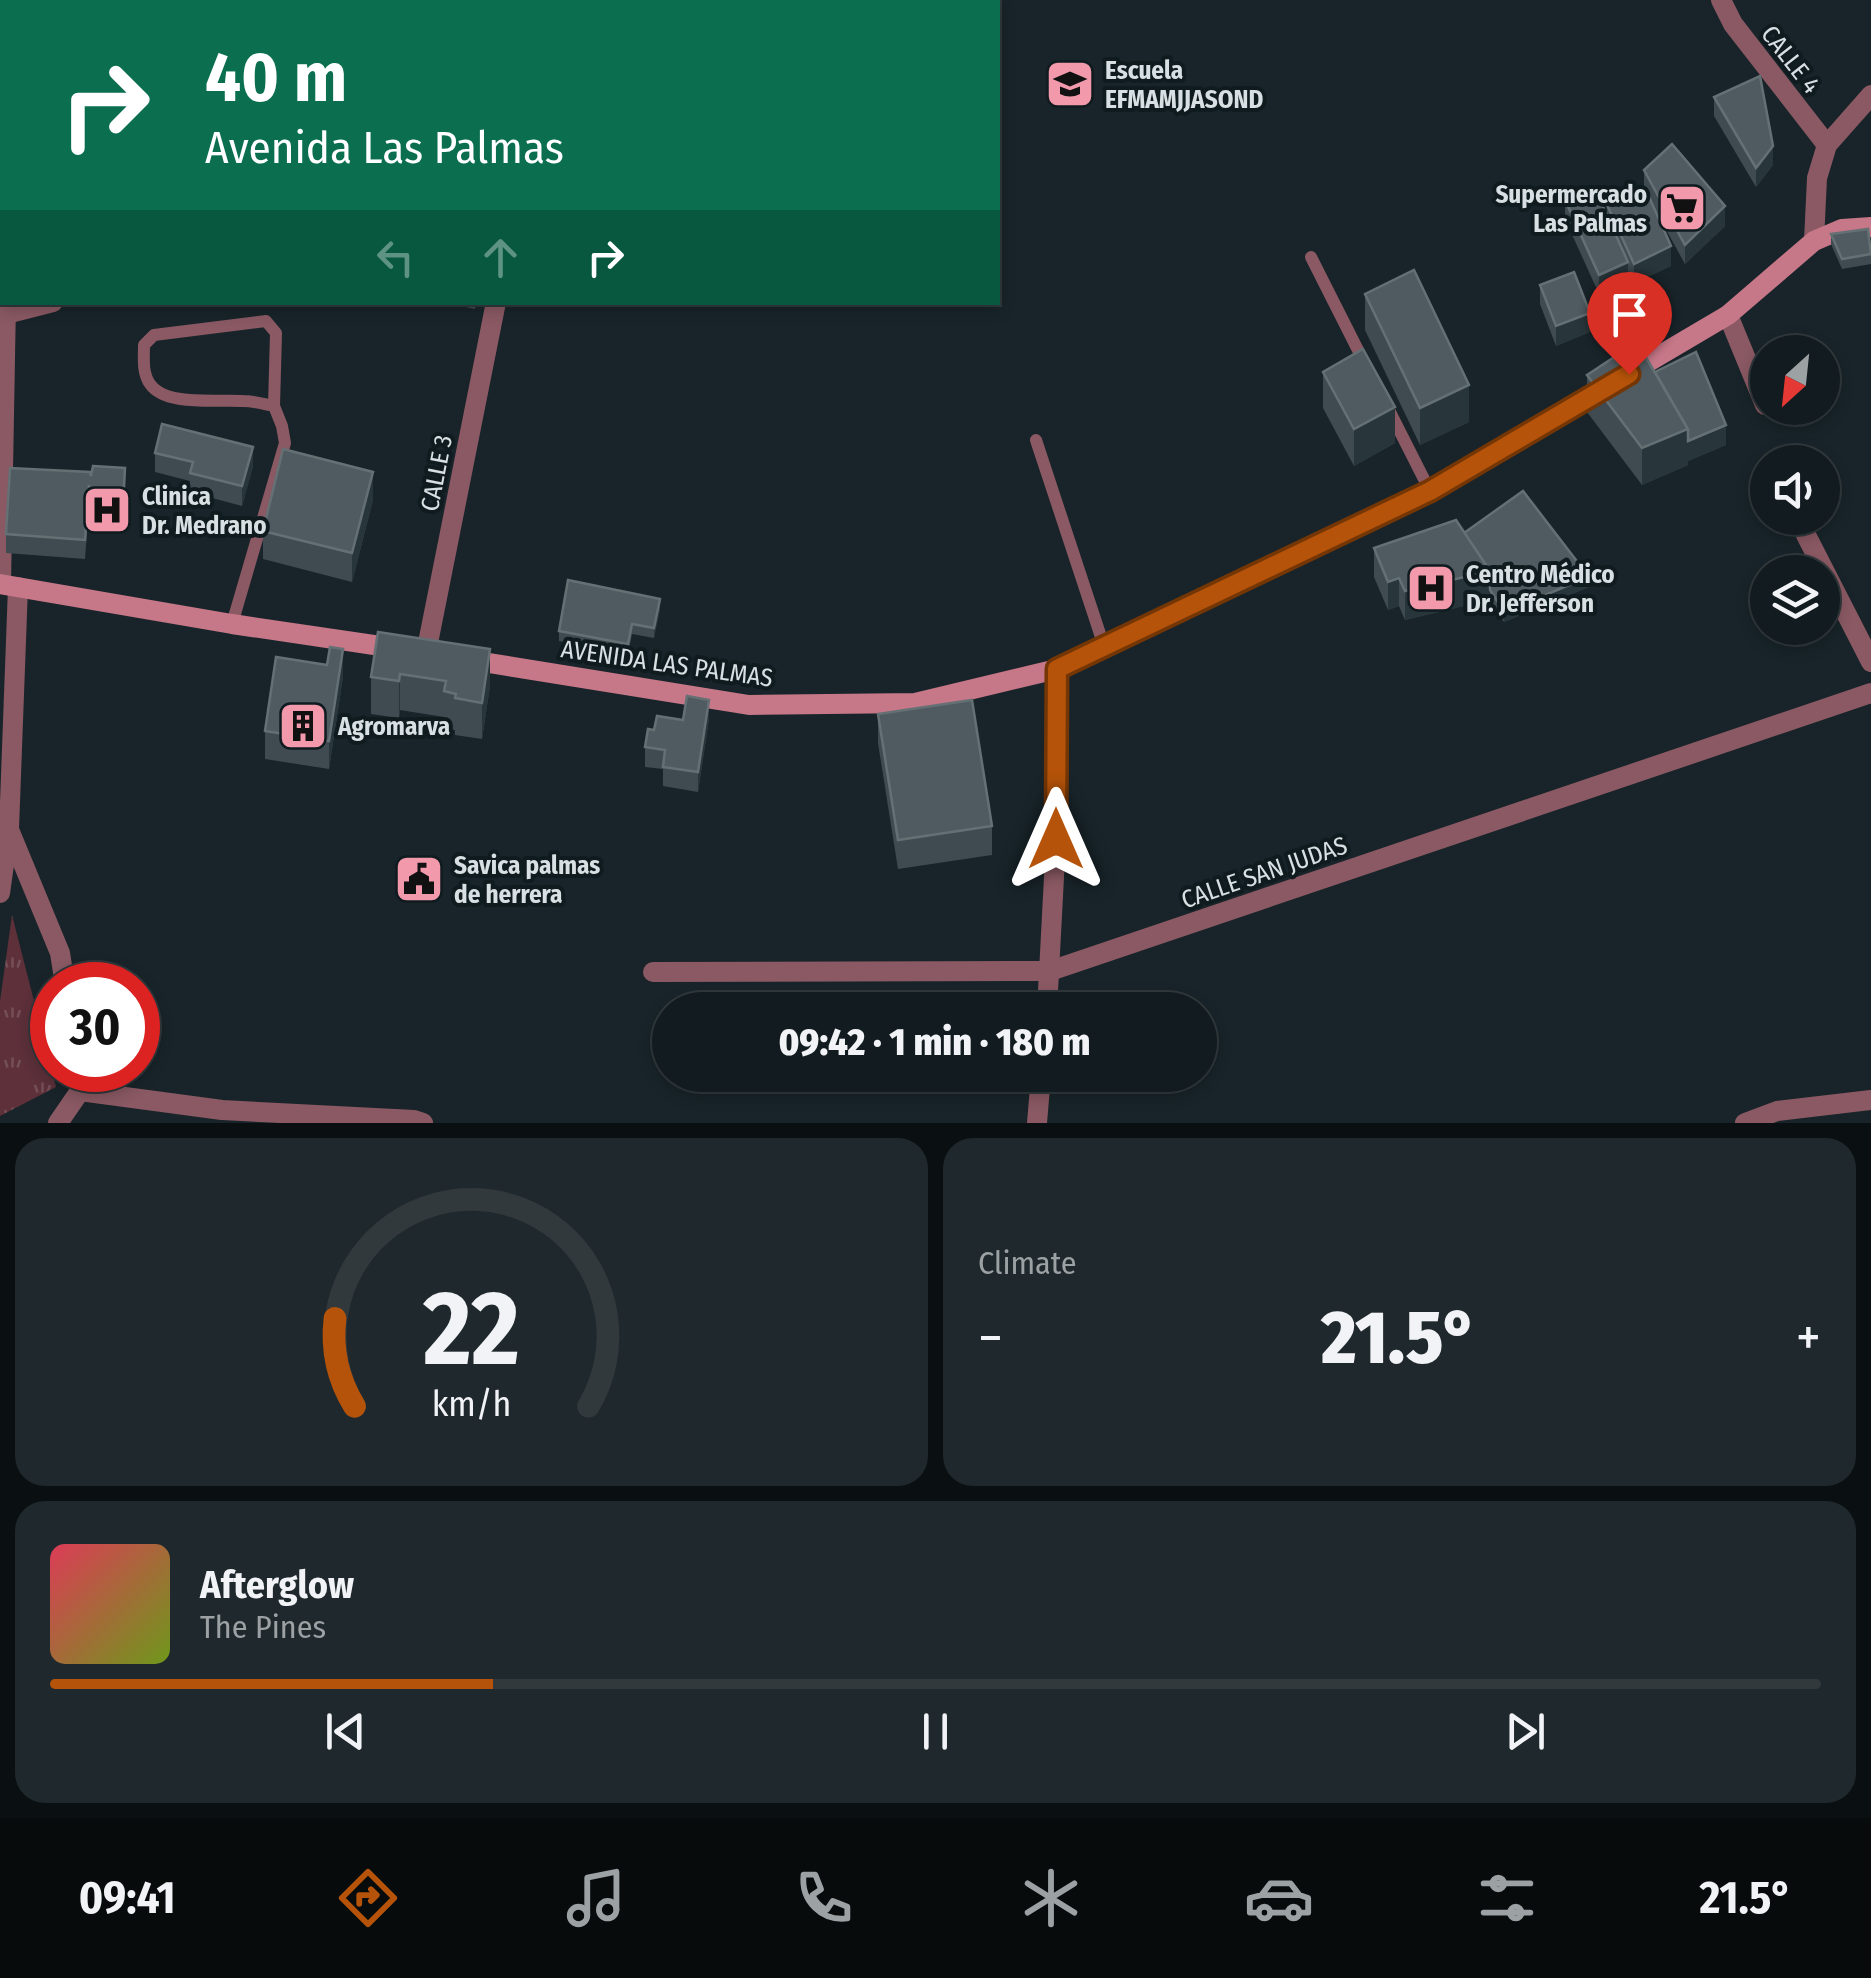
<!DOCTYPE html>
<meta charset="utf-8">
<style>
body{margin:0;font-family:"Fira Sans Condensed",sans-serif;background:#1f282c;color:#f1f3f6;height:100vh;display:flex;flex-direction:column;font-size:38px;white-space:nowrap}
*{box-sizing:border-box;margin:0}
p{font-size:32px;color:#9ca1a4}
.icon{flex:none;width:55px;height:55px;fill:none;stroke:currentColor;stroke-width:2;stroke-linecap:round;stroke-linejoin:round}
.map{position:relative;height:1123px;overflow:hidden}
.sheet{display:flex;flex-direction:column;gap:15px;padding:15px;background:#0a0f11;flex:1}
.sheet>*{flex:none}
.top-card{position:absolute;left:0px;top:0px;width:1000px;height:305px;box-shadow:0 5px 15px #0003,0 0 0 2px #31393d;background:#0b6e4f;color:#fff;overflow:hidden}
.needle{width:65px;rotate:207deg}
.buttons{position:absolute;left:1750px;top:335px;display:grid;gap:20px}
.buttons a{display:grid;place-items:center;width:90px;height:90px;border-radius:50%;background:#121b1f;box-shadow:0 5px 15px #0003,0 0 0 2px #31393d;font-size:50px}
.speed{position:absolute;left:30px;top:962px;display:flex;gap:20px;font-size:50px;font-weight:700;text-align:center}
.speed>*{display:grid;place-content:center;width:130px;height:130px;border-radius:50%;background:#121b1f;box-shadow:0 5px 15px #0003,0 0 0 2px #31393d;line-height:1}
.speed .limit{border:15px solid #d22;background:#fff;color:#111}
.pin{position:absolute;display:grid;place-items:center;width:85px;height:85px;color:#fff;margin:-102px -42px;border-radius:50% 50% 50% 0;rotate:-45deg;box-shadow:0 0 10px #0007}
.pin .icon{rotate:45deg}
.me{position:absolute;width:110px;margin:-55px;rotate:0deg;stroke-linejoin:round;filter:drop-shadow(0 0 8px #0008)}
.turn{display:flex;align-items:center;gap:35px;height:210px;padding:0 40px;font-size:45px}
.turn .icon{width:130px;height:130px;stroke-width:2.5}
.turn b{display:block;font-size:70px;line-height:85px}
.lanes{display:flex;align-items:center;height:95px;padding:0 40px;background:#0003;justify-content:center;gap:50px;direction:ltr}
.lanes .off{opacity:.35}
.big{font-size:75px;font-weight:800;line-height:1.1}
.sheet .widget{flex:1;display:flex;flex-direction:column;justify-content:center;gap:15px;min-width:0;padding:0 35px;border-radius:30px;background:#1f282c}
.sheet .dial{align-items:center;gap:0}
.dial svg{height:260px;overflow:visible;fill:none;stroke:#31393d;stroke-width:7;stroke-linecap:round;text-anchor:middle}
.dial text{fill:#f1f3f6;stroke:none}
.song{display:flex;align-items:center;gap:30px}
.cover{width:120px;height:120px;border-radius:15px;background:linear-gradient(135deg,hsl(350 70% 55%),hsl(80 70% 35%))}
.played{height:10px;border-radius:5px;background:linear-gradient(90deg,#b45309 25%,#31393d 25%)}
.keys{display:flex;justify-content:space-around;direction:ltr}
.heat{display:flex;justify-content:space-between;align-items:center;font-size:55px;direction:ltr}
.sheet .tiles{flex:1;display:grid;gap:15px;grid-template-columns:1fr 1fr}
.widget:last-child{grid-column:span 2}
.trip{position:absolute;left:652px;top:992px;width:565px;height:100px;border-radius:50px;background:#121b1f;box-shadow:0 5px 15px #0003,0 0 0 2px #31393d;font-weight:800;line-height:100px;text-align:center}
.tab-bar{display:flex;height:160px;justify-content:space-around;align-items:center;background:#070b0c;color:#9ca1a4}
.tab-bar .icon{width:70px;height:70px}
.tab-bar .active{color:#b45309}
.tab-bar b{font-size:45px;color:#f1f3f6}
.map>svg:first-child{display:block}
.park{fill:url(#park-tufts)}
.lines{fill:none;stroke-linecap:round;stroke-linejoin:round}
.lane{stroke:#8a5963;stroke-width:12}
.street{stroke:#8a5963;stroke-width:20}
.secondary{stroke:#c67788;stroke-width:20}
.wall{fill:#3f4b50}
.shaded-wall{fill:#28353a}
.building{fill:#4f5b60;stroke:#647074;stroke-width:2.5}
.route-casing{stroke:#753606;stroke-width:25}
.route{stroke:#b45309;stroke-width:18}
.labels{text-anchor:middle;stroke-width:8;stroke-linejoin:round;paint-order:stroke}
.street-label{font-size:25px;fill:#d8e0e3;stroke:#0f1b1f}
.poi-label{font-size:25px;font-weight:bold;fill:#d8e0e3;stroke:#0f1b1f;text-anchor:start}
</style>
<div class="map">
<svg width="1871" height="1123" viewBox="0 0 1871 1123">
<defs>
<pattern id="park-tufts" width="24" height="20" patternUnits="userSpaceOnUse" patternTransform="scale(2.5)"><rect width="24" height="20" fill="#5d303a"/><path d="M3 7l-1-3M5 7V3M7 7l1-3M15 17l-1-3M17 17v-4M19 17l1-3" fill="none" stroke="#744e56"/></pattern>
</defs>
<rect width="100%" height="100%" fill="#182429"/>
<polygon class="park" points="12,915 56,1087 0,1116 0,1001"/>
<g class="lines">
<g class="lane">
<polyline points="612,2 612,0"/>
<polyline points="1311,257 1365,364"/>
<polyline points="1388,408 1430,491"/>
<polyline points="1036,440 1104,646"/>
<path d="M232 624 285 443 282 426 274 406 276 333 266 321 154 335 144 345C144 358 142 373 150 384 166 407 218 399 243 401 253 401 264 404 274 406"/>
</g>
<g class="street">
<polyline points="207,0 208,2"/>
<polyline points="501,0 502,2"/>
<polyline points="1721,0 1733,24 1827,145"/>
<polyline points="744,2 744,0"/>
<polyline points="974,2 983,0"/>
<polyline points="0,123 2,203"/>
<polyline points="1814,241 1817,178 1827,145 1871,95"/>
<polyline points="6,314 53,302"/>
<polyline points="1728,315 1765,405"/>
<polyline points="1806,535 1871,662"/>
<polyline points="1,584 6,302"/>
<polyline points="426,653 496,302"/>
<polyline points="10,832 60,953 65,985"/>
<polyline points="0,893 9,829 18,587"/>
<polyline points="653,972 1050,971 1871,693"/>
<polyline points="1047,1010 1056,839 1057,669"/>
<polyline points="80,1091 222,1110 414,1120 423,1123"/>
<polyline points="58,1123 80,1091 77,1070"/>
<polyline points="1037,1123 1041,1075"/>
<polyline points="1745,1123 1777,1111 1871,1100"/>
</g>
<g class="secondary">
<polyline points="0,584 232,624 401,649"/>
<polyline points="464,659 749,705 915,703 1057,669 1430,491 1728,315 1814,241 1842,229 1871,227"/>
</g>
</g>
<g class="wall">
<polygon points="1714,97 1773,165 1756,187 1714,116"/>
<polygon points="1644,170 1725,226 1685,264 1653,206 1671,266 1634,283 1628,271 1628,281 1599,294 1565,219 1565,200 1607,215 1607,205 1644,188"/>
<polygon points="1831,234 1871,249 1871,264 1842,269 1831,244"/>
<polygon points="1540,285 1590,332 1556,346 1540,304"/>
<polygon points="1365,294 1469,422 1420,445 1365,330"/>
<polygon points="443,302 476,302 475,309"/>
<polygon points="1323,372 1395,443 1354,466 1323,408"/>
<polygon points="1655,372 1726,445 1688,461 1688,465 1642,485 1587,412 1587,375"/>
<polygon points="155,453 253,466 242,506 190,492 190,481 155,472"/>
<polygon points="91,476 125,487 123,525 90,524 89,505 85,559 6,553 6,534"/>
<polygon points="373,500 352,582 263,559 263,531"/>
<polygon points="1464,533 1589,587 1504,622 1489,600 1405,620 1399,606 1388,610 1374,577 1374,548"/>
<polygon points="660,609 654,638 632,634 628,654 559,641 559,631"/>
<polygon points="378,632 490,686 482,739 455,735 455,730 444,728 444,717 400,710 399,718 371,714 371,677"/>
<polygon points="343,677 329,769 265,759 265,731"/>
<polygon points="878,714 992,826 992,855 898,869 878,743"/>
<polygon points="709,719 698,792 663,786 663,769 645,767 645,747 654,730 683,720"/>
</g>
<g class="shaded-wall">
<polygon points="1773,146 1773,165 1756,187 1756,168"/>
<polygon points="1725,206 1725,226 1685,264 1685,245"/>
<polygon points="1671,246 1671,266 1634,283 1634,264"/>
<polygon points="1628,262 1628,281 1599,294 1599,275"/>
<polygon points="1590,313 1590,332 1556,346 1556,326"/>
<polygon points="1469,385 1469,422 1420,445 1420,408"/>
<polygon points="1395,407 1395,443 1354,466 1354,429"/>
<polygon points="1726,425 1726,445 1688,461 1688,465 1642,485 1642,448 1688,429"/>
<polygon points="253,447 253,466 242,506 242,486"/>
<polygon points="373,472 373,500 352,582 352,553"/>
<polygon points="1490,571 1490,600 1405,620 1405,591"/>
<polygon points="1589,577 1589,587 1504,622 1504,612"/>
<polygon points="1399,578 1399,606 1388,610 1388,582"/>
<polygon points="660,599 660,609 654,638 654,628"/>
<polygon points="343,649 343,677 329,769 329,741"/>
<polygon points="490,649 490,686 482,739 482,703"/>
<polygon points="400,674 400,710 399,718 399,681"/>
<polygon points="709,700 709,719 698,792 698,772"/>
</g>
<g class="building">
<polygon points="1760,76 1773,146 1756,168 1714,97"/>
<polygon points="1672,144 1725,206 1685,245 1644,170"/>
<polygon points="1594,187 1628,262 1599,275 1565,200"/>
<polygon points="1645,188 1671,246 1634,264 1607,205"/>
<polygon points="1868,229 1871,254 1842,259 1831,234"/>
<polygon points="1414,270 1469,385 1420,408 1365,294"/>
<polygon points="1574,272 1590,313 1556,326 1540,285"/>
<polygon points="1637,342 1688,429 1642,448 1587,375"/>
<polygon points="1363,349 1395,407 1354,429 1323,372"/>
<polygon points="1696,352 1726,425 1688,441 1688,429 1655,372"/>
<polygon points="162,424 253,447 242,486 190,473 193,462 155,453"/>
<polygon points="283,449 373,472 352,553 263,531"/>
<polygon points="93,466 125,468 123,506 90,504 89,485 85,540 6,534 10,468 90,472 91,476"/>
<polygon points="1523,491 1589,577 1504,612 1490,590 1490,571 1464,533"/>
<polygon points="1456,520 1490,571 1405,591 1399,578 1388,582 1374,548"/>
<polygon points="568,580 660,599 654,628 632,624 628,644 559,631"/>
<polygon points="378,632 490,649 482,703 455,698 456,694 444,691 446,681 400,674 399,681 371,677"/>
<polygon points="330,647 343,649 329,741 265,731 276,657 327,665"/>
<polygon points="687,696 709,700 698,772 663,767 665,750 645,747 648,729 654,730 657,716 683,720"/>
<polygon points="972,700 992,826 898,840 878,714"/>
</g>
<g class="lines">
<g class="route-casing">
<polyline id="route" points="1056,839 1057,669 1430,491 1629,374"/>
</g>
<use href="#route" class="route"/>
</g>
<defs>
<g id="school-square" transform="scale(2.5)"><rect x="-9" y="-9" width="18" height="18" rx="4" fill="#f29aac" stroke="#0f1b1f"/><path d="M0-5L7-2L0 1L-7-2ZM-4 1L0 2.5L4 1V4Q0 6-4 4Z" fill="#111"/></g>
<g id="supermarket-square" transform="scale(2.5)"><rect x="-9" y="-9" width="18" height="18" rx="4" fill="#f29aac" stroke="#0f1b1f"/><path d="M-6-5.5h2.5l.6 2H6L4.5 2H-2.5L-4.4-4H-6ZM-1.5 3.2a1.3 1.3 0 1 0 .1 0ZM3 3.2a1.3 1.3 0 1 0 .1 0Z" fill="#111"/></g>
<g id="hospital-square" transform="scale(2.5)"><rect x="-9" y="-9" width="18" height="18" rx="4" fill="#f29aac" stroke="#0f1b1f"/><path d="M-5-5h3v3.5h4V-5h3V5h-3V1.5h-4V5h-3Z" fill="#111"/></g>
<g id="building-square" transform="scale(2.5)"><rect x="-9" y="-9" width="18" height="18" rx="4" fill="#f29aac" stroke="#0f1b1f"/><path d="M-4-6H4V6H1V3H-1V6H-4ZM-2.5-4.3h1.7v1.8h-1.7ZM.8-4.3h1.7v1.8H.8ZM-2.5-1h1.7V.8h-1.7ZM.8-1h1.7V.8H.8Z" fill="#111"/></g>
<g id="civic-square" transform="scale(2.5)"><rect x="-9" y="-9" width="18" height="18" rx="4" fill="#f29aac" stroke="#0f1b1f"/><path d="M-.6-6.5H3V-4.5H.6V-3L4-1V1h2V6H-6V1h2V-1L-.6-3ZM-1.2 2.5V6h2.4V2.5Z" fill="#111"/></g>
</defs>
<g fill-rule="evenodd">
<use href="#school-square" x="1070" y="84"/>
<use href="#supermarket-square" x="1682" y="208"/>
<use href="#hospital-square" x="107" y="510"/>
<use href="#hospital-square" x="1431" y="588"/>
<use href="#building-square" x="303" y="726"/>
<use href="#civic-square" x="419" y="879"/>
</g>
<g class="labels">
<g class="street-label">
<text transform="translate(1791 59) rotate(52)" y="9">CALLE 4</text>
<text transform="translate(436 473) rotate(-79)" y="9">CALLE 3</text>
<text transform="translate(667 663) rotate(8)" y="9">AVENIDA LAS PALMAS</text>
<text transform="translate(1264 872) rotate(-19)" y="9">CALLE SAN JUDAS</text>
</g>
<g class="poi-label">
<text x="1105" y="79">Escuela<tspan x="1105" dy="29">EFMAMJJASOND</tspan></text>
<text x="1647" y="203" text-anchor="end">Supermercado<tspan x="1647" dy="29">Las Palmas</tspan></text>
<text x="142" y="505">Clinica<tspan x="142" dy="29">Dr. Medrano</tspan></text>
<text x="1466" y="583">Centro Médico<tspan x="1466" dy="29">Dr. Jefferson</tspan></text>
<text x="338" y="735">Agromarva</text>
<text x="454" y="874">Savica palmas<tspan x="454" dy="29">de herrera</tspan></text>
</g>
</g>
</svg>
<div class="buttons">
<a><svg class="needle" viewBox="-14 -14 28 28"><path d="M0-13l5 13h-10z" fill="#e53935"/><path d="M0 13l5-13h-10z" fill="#9ca1a4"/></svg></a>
<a><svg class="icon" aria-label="sound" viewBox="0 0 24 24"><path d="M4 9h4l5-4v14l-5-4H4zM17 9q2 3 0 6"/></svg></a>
<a><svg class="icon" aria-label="layers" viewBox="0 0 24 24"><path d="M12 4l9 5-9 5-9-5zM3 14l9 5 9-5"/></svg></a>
</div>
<div class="speed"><div class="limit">30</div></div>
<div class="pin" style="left:1629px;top:374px;background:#d93025"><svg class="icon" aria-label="arrive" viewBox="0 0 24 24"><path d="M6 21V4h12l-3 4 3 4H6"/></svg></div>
<svg class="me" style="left:1056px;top:839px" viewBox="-20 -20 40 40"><path d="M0-17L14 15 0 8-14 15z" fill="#b45309" stroke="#fff" stroke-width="4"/></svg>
<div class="trip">09:42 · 1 min · 180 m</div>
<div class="top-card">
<div class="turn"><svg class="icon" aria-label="right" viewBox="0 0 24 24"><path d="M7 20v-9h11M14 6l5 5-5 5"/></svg><div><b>40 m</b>Avenida Las Palmas</div></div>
<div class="lanes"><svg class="icon off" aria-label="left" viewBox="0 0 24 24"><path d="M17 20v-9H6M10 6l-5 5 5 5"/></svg><svg class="icon off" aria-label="ahead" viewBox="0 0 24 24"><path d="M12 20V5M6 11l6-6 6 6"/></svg><svg class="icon" aria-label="right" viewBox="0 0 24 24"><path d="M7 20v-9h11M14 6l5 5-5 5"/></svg></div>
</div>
</div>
<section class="sheet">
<div class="tiles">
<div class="widget dial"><svg viewBox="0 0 100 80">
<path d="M14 69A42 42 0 1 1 86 69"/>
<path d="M14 69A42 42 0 0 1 8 42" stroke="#b45309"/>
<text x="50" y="56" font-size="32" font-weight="700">22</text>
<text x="50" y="72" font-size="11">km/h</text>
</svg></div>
<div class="widget"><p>Climate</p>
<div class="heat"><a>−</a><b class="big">21.5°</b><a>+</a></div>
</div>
<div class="widget">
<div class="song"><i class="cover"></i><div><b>Afterglow</b><p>The Pines</p></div></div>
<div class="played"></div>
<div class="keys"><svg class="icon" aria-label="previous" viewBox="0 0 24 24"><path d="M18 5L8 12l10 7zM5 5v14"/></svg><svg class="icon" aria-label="pause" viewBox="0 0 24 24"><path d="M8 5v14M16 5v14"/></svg><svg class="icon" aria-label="next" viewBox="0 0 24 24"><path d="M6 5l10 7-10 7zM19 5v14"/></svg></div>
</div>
</div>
</section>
<nav class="tab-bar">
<b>09:41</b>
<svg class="icon active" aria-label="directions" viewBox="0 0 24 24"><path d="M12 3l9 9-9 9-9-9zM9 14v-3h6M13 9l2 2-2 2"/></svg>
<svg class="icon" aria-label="music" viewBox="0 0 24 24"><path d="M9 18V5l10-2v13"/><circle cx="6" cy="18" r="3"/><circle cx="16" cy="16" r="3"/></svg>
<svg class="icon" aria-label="phone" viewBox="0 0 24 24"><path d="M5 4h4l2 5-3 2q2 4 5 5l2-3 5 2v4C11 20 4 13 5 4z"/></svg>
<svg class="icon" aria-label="climate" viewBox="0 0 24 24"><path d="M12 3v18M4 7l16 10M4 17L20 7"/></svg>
<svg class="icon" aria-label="car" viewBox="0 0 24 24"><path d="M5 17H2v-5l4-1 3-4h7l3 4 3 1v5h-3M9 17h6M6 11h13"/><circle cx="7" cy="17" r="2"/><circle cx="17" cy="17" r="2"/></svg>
<svg class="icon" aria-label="filters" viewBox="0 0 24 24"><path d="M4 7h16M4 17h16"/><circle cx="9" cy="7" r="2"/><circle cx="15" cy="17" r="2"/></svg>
<b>21.5°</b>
</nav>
